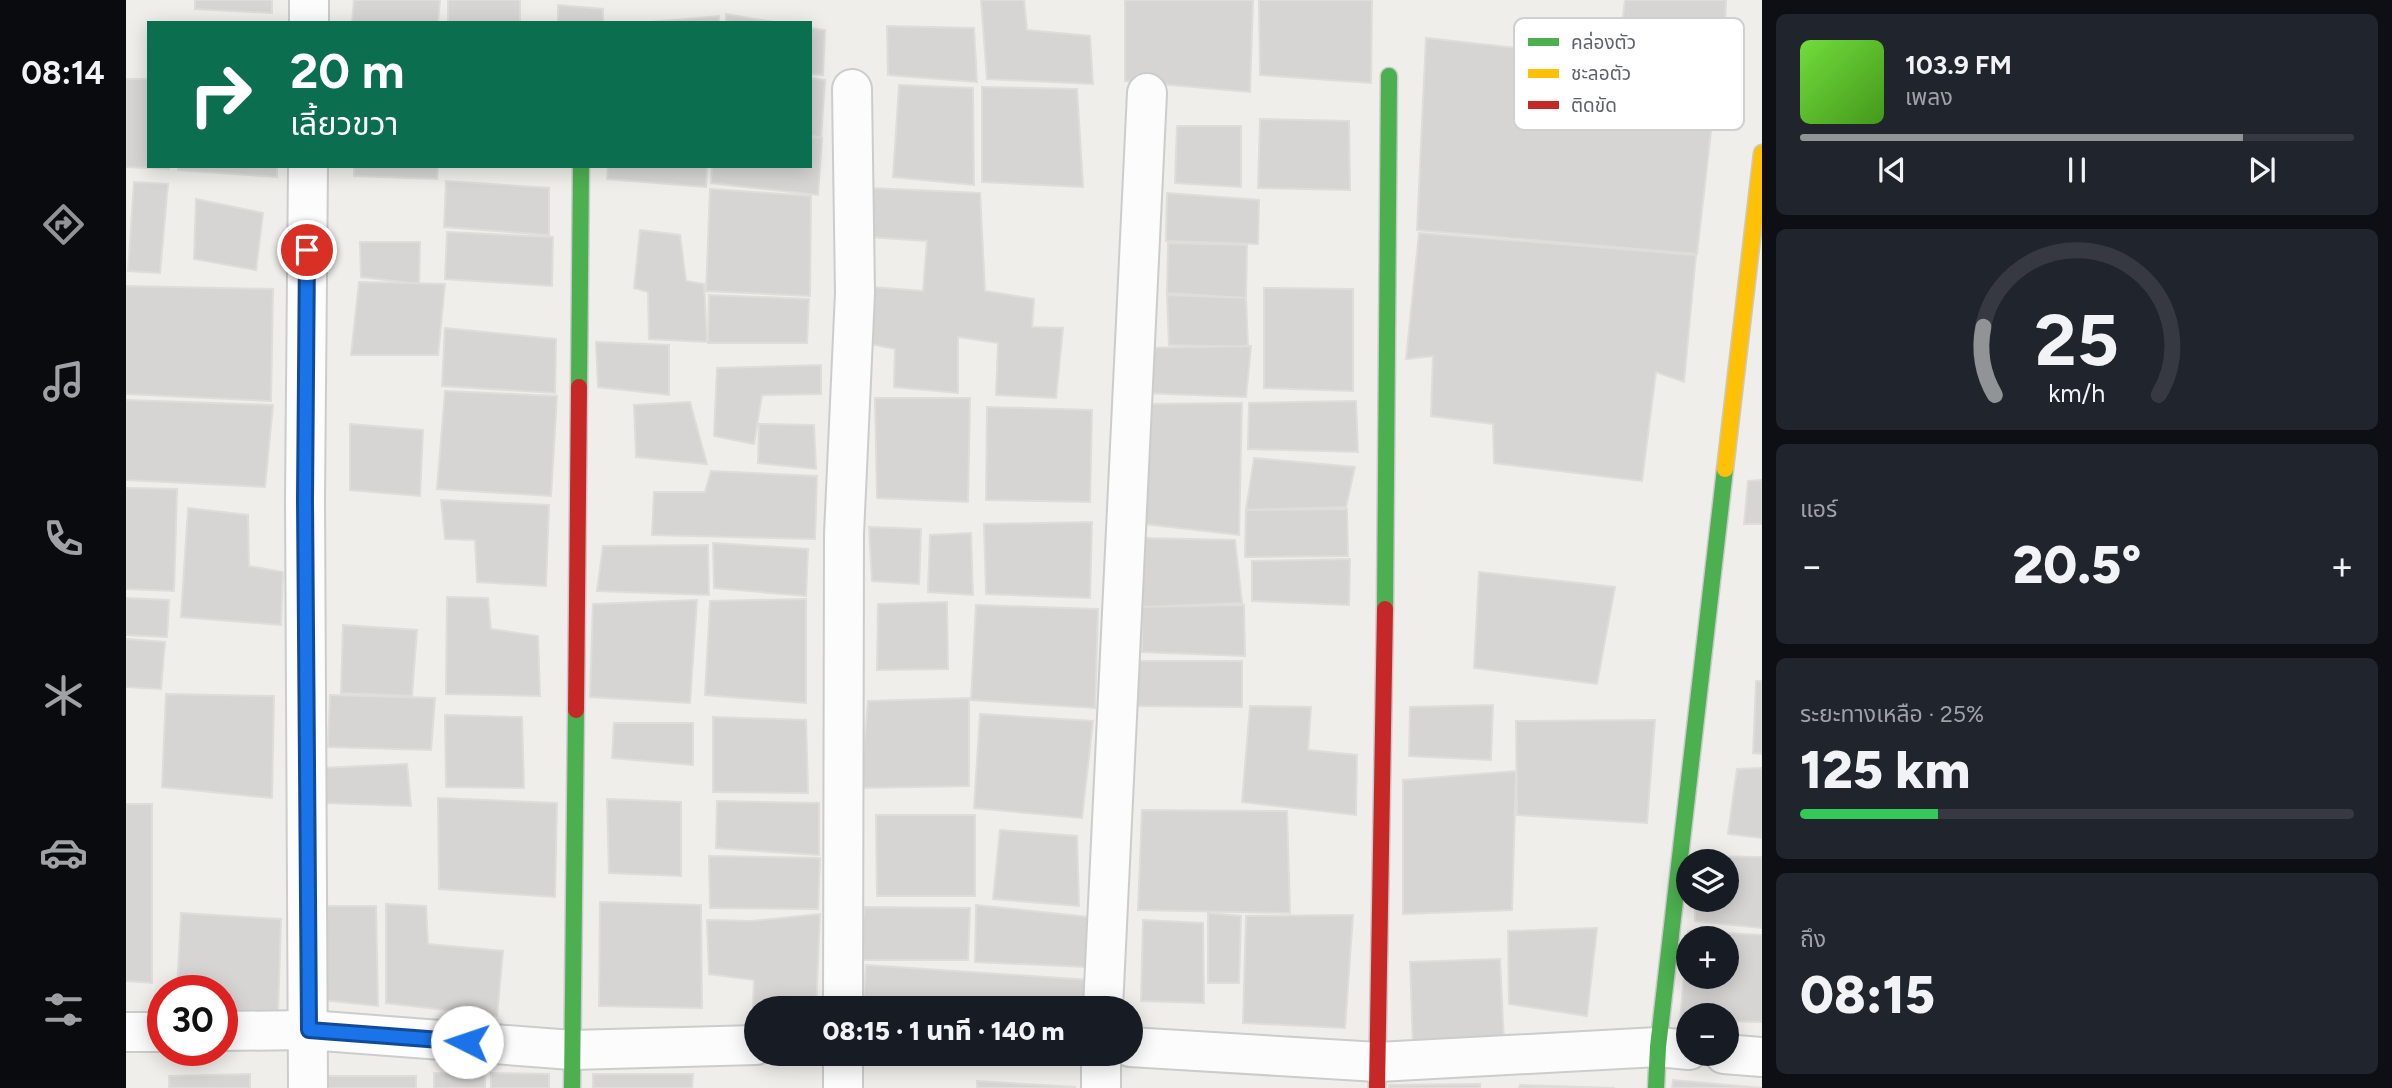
<!DOCTYPE html>
<html lang="th">
<meta charset="utf-8">
<style>
body{margin:0;font-family:Figtree,"Noto Sans Thai",sans-serif;background:#20242c;color:#f1f3f6;height:100vh;display:flex;flex-direction:column;font-size:26px;white-space:nowrap}
*{box-sizing:border-box;margin:0}
p{font-size:23px;color:#9ea1a6}
.icon{flex:none;width:38px;height:38px;fill:none;stroke:currentColor;stroke-width:2;stroke-linecap:round;stroke-linejoin:round}
.map{position:relative;flex:1;overflow:hidden}
.details{display:flex;flex-direction:column;gap:14px;padding:14px;background:#0d0f14;width:630px}
.details>*{flex:none}
.hud{position:absolute;left:21px;top:21px;width:665px;height:147px;border-radius:0px;box-shadow:0 4px 18px #0003;background:#0b6e4f;color:#fff;overflow:hidden}
.controls{position:absolute;left:1550px;top:849px;display:grid;gap:14px}
.controls a{display:grid;place-items:center;width:63px;height:63px;border-radius:50%;background:#171b24;box-shadow:0 4px 18px #0003;font-size:35px}
.speed{position:absolute;left:21px;top:975px;display:flex;gap:14px;font-size:35px;font-weight:700;text-align:center}
.speed>*{display:grid;place-content:center;width:91px;height:91px;border-radius:50%;background:#171b24;box-shadow:0 4px 18px #0003;line-height:1}
.speed .limit{border:10px solid #d22;background:#fff;color:#111}
.pin{position:absolute;display:grid;place-items:center;width:60px;height:60px;color:#fff;margin:-30px;border:4px solid #fff;border-radius:50%;box-shadow:0 2px 7px #0007}
.me{position:absolute;width:77px;margin:-38px;rotate:274deg;stroke-linejoin:round;filter:drop-shadow(0 0 5px #0008)}
.turn{display:flex;align-items:center;gap:24px;height:147px;padding:0 28px;font-size:32px}
.turn .icon{width:91px;height:91px;stroke-width:2.5}
.turn b{display:block;font-size:49px;line-height:60px}
.big{font-size:52px;font-weight:800;line-height:1.1}
.details .card{flex:1;display:flex;flex-direction:column;justify-content:center;gap:10px;min-width:0;padding:0 24px;border-radius:10px;background:#20242c}
.details .dial{align-items:center;gap:0}
.dial svg{height:182px;overflow:visible;fill:none;stroke:#363941;stroke-width:7;stroke-linecap:round;text-anchor:middle}
.dial text{fill:#f1f3f6;stroke:none}
.song{display:flex;align-items:center;gap:21px}
.cover{width:84px;height:84px;border-radius:10px;background:linear-gradient(135deg,hsl(100 70% 55%),hsl(100 70% 35%))}
.played{height:7px;border-radius:4px;background:linear-gradient(90deg,#919496 80%,#363941 80%)}
.keys{display:flex;justify-content:space-around;direction:ltr}
.heat{display:flex;justify-content:space-between;align-items:center;font-size:38px;direction:ltr}
.charge{height:10px;border-radius:5px;background:linear-gradient(90deg,#34c759 25%,#363941 0)}
.trip{position:absolute;left:618px;top:996px;width:399px;height:70px;border-radius:35px;background:#171b24;box-shadow:0 4px 18px #0003;font-weight:800;line-height:70px;text-align:center}
main{display:flex;flex:1;min-height:0}
.dock{display:flex;flex-direction:column;width:126px;justify-content:space-around;align-items:center;background:#090b0e;color:#9ea1a6}
.dock .icon{width:49px;height:49px}
.dock .current{color:#919496}
.dock b{font-size:32px;color:#f1f3f6}
.map>svg:first-child{display:block}
.building{fill:#d6d5d3;stroke:#deddd9;stroke-width:2;fill-rule:evenodd}
.lines{fill:none;stroke-linecap:round;stroke-linejoin:round}
.street-casing{stroke:#cbcccc;stroke-width:42}
.fast-casing{stroke:#cacacb;stroke-width:19}
.slow-casing{stroke:#cacacb;stroke-width:19}
.jam-casing{stroke:#cacacb;stroke-width:19}
.street{stroke:#fdfcfc;stroke-width:38}
.fast{stroke:#4caf50;stroke-width:16}
.slow{stroke:#ffc107;stroke-width:16}
.jam{stroke:#c62828;stroke-width:16}
.route-casing{stroke:#114b97;stroke-width:18}
.route{stroke:#1a73e8;stroke-width:12}
.key{fill:#fff;stroke:#cfd0d2;stroke-width:2}
.key-label{font-size:19px;fill:#5f6368}
</style>
<main>
<nav class="dock">
<b>08:14</b>
<svg class="icon current" aria-label="directions" viewBox="0 0 24 24"><path d="M12 3l9 9-9 9-9-9zM9 14v-3h6M13 9l2 2-2 2"/></svg>
<svg class="icon" aria-label="music" viewBox="0 0 24 24"><path d="M9 18V5l10-2v13"/><circle cx="6" cy="18" r="3"/><circle cx="16" cy="16" r="3"/></svg>
<svg class="icon" aria-label="phone" viewBox="0 0 24 24"><path d="M5 4h4l2 5-3 2q2 4 5 5l2-3 5 2v4C11 20 4 13 5 4z"/></svg>
<svg class="icon" aria-label="climate" viewBox="0 0 24 24"><path d="M12 3v18M4 7l16 10M4 17L20 7"/></svg>
<svg class="icon" aria-label="car" viewBox="0 0 24 24"><path d="M5 17H2v-5l4-1 3-4h7l3 4 3 1v5h-3M9 17h6M6 11h13"/><circle cx="7" cy="17" r="2"/><circle cx="17" cy="17" r="2"/></svg>
<svg class="icon" aria-label="filters" viewBox="0 0 24 24"><path d="M4 7h16M4 17h16"/><circle cx="9" cy="7" r="2"/><circle cx="15" cy="17" r="2"/></svg>
</nav>
<div class="map">
<svg width="1636" height="1088" viewBox="0 0 1636 1088">
<rect width="100%" height="100%" fill="#efeeea"/>
<g class="building">
<polygon points="69,0 146,0 146,13 69,9"/>
<polygon points="228,0 314,0 312,23 226,23"/>
<rect x="322" y="0" width="72" height="23"/>
<polygon points="855,0 898,0 901,30 964,36 967,84 861,79"/>
<polygon points="999,0 1127,0 1124,92 999,81"/>
<polygon points="1133,0 1246,0 1245,83 1134,75"/>
<polygon points="1499,0 1600,0 1598,62 1493,51"/>
<polygon points="432,5 477,9 477,23 432,23"/>
<polygon points="600,14 653,23 600,23"/>
<polygon points="593,16 593,23 513,23"/>
<polygon points="761,26 848,28 851,82 762,75"/>
<polygon points="684,28 699,30 697,75 684,74"/>
<polygon points="1300,38 1592,70 1571,254 1291,230"/>
<polygon points="684,78 699,80 695,137 684,136"/>
<polygon points="0,79 23,79 23,166 43,166 43,169 0,167"/>
<polygon points="773,85 847,88 848,185 767,177"/>
<polygon points="856,87 951,89 957,187 856,182"/>
<polygon points="1134,119 1223,121 1224,190 1132,188"/>
<polygon points="1051,126 1115,126 1115,187 1049,183"/>
<polygon points="684,137 696,138 692,195 585,183 586,166 684,166"/>
<polygon points="52,166 151,166 151,177 52,170"/>
<polygon points="228,166 312,166 311,179 228,176"/>
<polygon points="482,166 581,166 580,187 481,179"/>
<polygon points="320,181 423,188 423,235 318,227"/>
<polygon points="8,182 42,184 34,273 2,271"/>
<polygon points="743,188 854,193 859,291 908,299 906,327 937,328 930,398 870,395 872,343 832,337 832,393 768,387 769,349 744,344 747,287 797,291 801,241 743,237"/>
<polygon points="584,189 685,196 684,296 580,291"/>
<polygon points="1041,193 1133,200 1132,244 1040,241"/>
<polygon points="70,199 137,213 130,270 68,259"/>
<polygon points="514,230 554,235 560,281 578,284 581,342 523,339 522,292 508,288"/>
<polygon points="321,232 427,237 426,286 319,279"/>
<polygon points="1293,233 1570,255 1558,382 1530,372 1516,481 1368,463 1367,424 1305,416 1307,356 1280,359"/>
<polygon points="234,242 294,242 293,284 235,277"/>
<polygon points="1042,243 1121,245 1120,298 1041,293"/>
<polygon points="233,282 319,284 312,355 225,355"/>
<polygon points="0,286 147,289 145,401 0,394"/>
<polygon points="1138,288 1227,289 1227,391 1138,388"/>
<polygon points="583,295 683,299 681,343 582,343"/>
<polygon points="1041,295 1120,298 1122,347 1043,345"/>
<polygon points="319,328 430,339 429,393 316,386"/>
<polygon points="470,342 543,345 543,395 472,387"/>
<polygon points="1125,346 1120,397 1017,393 1018,348"/>
<polygon points="695,365 695,394 636,395 628,444 588,436 591,368"/>
<polygon points="319,391 431,396 425,496 311,489"/>
<polygon points="749,398 844,398 842,502 751,498"/>
<polygon points="0,400 147,405 139,487 0,480"/>
<polygon points="1230,401 1232,452 1122,449 1123,403"/>
<polygon points="564,402 581,464 510,457 508,405"/>
<polygon points="1116,403 1113,535 1010,523 1018,404"/>
<polygon points="861,407 966,410 964,502 860,500"/>
<polygon points="224,424 297,430 294,496 224,490"/>
<polygon points="633,424 688,425 690,469 632,463"/>
<polygon points="1128,458 1229,467 1220,507 1120,510"/>
<polygon points="585,471 691,476 689,539 526,535 528,492 579,492"/>
<polygon points="1636,480 1636,524 1618,524 1622,481"/>
<polygon points="0,488 51,489 48,591 0,589"/>
<polygon points="315,500 423,505 420,586 351,582 349,540 319,539"/>
<polygon points="62,508 122,515 123,566 157,572 155,625 55,617"/>
<polygon points="1221,509 1222,556 1119,557 1120,510"/>
<polygon points="966,522 964,598 860,594 858,524"/>
<polygon points="743,527 795,529 793,584 746,581"/>
<polygon points="845,533 847,595 802,592 804,535"/>
<polygon points="1016,538 1109,540 1116,603 1016,607"/>
<polygon points="587,543 682,549 680,596 588,588"/>
<polygon points="582,545 583,595 471,591 477,546"/>
<polygon points="1224,559 1223,605 1126,601 1126,561"/>
<polygon points="1353,572 1489,587 1471,684 1348,668"/>
<polygon points="321,597 362,598 365,629 412,636 414,696 320,694"/>
<polygon points="0,598 43,600 41,637 0,635"/>
<polygon points="680,599 680,703 579,695 584,601"/>
<polygon points="571,600 564,703 464,697 467,604"/>
<polygon points="821,602 822,669 751,670 752,604"/>
<polygon points="850,605 972,609 969,708 845,700"/>
<polygon points="1118,605 1119,656 1016,652 1016,607"/>
<polygon points="217,625 291,630 286,696 215,693"/>
<polygon points="0,639 39,642 35,689 0,687"/>
<polygon points="1012,661 1116,661 1116,707 1012,706"/>
<polygon points="1630,681 1636,681 1636,754 1627,753"/>
<polygon points="40,694 148,696 146,798 36,787"/>
<polygon points="204,695 309,698 305,750 202,747"/>
<polygon points="843,698 843,786 734,788 742,701"/>
<polygon points="1367,705 1365,760 1283,756 1284,707"/>
<polygon points="1124,706 1185,707 1182,750 1231,755 1230,815 1116,802"/>
<polygon points="854,714 967,721 956,818 848,808"/>
<polygon points="319,715 396,717 398,788 320,787"/>
<polygon points="587,717 680,720 682,793 587,792"/>
<polygon points="1529,720 1521,823 1391,815 1390,721"/>
<polygon points="488,723 567,723 567,765 486,758"/>
<polygon points="281,764 285,806 198,803 196,768"/>
<polygon points="1636,768 1636,838 1602,834 1611,769"/>
<polygon points="1390,771 1386,910 1277,914 1277,780"/>
<polygon points="312,798 431,803 429,897 313,889"/>
<polygon points="481,799 555,802 555,876 483,873"/>
<polygon points="591,801 693,803 693,855 590,848"/>
<polygon points="0,804 26,804 26,983 0,981"/>
<polygon points="1016,810 1161,811 1164,913 1012,910"/>
<polygon points="750,815 849,815 849,896 751,896"/>
<polygon points="874,830 951,836 953,906 867,899"/>
<polygon points="583,856 694,858 692,909 584,908"/>
<polygon points="1570,856 1636,857 1636,928 1569,921 1569,900 1601,900 1601,861 1570,861"/>
<polygon points="474,902 575,905 576,1008 473,1006"/>
<polygon points="260,904 300,906 302,944 377,951 371,1016 260,1003"/>
<polygon points="850,905 962,917 960,967 849,962"/>
<polygon points="199,906 250,906 252,1006 197,1000"/>
<polygon points="739,907 844,908 842,960 731,960"/>
<polygon points="55,913 155,919 152,1012 96,1010 96,990 51,990"/>
<polygon points="1082,913 1115,916 1113,983 1082,983"/>
<polygon points="694,914 690,1008 627,1007 628,980 583,974 581,920 626,921"/>
<polygon points="1227,915 1219,1028 1117,1023 1120,916"/>
<polygon points="1017,920 1077,923 1078,1003 1015,1001"/>
<polygon points="1471,928 1461,1016 1383,1004 1382,931"/>
<path d="M1562 931 1636 935V1022L1601 1021V1015H1563V1021H1554ZM1563 938H1601V976H1563Z"/>
<polygon points="1374,959 1378,1043 1287,1047 1284,962"/>
<polygon points="740,965 964,980 964,1008 737,1008"/>
<polygon points="308,1073 359,1075 359,1088 308,1088"/>
<polygon points="365,1073 423,1074 423,1088 365,1088"/>
<polygon points="124,1074 124,1088 43,1088 43,1076"/>
<polygon points="467,1074 567,1074 566,1088 467,1088"/>
<rect x="197" y="1076" width="93" height="12"/>
<polygon points="1547,1080 1636,1088 1546,1088"/>
<polygon points="851,1081 949,1087 949,1088 851,1088"/>
<polygon points="1354,1084 1354,1088 1263,1088 1263,1085"/>
<polygon points="1394,1085 1489,1088 1393,1088"/>
</g>
<g class="lines">
<g class="street-casing">
<g id="street">
<polyline points="183,23 183,0"/>
<polyline points="182,166 179,499 182,1088"/>
<polyline points="717,1008 718,534 729,293 726,89"/>
<polyline points="977,1008 1021,93"/>
<polyline points="96,1031 183,1030 446,1050 630,1045"/>
<polyline points="0,1032 37,1032"/>
<polyline points="1004,1047 1252,1062 1532,1047 1563,1050"/>
<polyline points="1598,1054 1636,1057"/>
<polyline points="717,1088 717,1054"/>
<polyline points="975,1088 975,1054"/>
</g>
</g>
<g class="fast-casing">
<g id="fast">
<polyline points="453,387 455,166"/>
<polyline points="1259,609 1263,76"/>
<polyline points="446,1088 450,710"/>
<polyline points="1530,1088 1532,1047 1599,469"/>
</g>
</g>
<g class="slow-casing">
<polyline id="slow" points="1599,469 1636,153"/>
</g>
<g class="jam-casing">
<g id="jam">
<polyline points="450,710 453,387"/>
<polyline points="1251,1088 1259,609"/>
</g>
</g>
<use href="#street" class="street"/>
<use href="#fast" class="fast"/>
<use href="#slow" class="slow"/>
<use href="#jam" class="jam"/>
</g>
<g class="lines">
<g class="route-casing">
<polyline id="route" points="181,250 179,499 183,1030 341,1042"/>
</g>
<use href="#route" class="route"/>
</g>
<rect x="1388" y="18" width="230" height="112" rx="10" class="key"/>
<rect x="1402" y="38" width="31" height="8" fill="#4caf50"/>
<rect x="1402" y="69" width="31" height="9" fill="#ffc107"/>
<rect x="1402" y="101" width="31" height="8" fill="#c62828"/>
<g class="key-label">
<text x="1445" y="49">คล่องตัว</text>
<text x="1445" y="80">ชะลอตัว</text>
<text x="1445" y="112">ติดขัด</text>
</g>
</svg>
<div class="controls">
<a><svg class="icon" aria-label="layers" viewBox="0 0 24 24"><path d="M12 4l9 5-9 5-9-5zM3 14l9 5 9-5"/></svg></a>
<a>+</a>
<a>−</a>
</div>
<div class="speed"><div class="limit">30</div></div>
<div class="pin" style="left:181px;top:250px;background:#d93025"><svg class="icon" aria-label="arrive" viewBox="0 0 24 24"><path d="M6 21V4h12l-3 4 3 4H6"/></svg></div>
<svg class="me" style="left:341px;top:1042px" viewBox="-20 -20 40 40"><circle r="19" fill="#fff"/><path d="M0-13L10 11 0 6-10 11z" fill="#1a73e8"/></svg>
<div class="trip">08:15 · 1 นาที · 140 m</div>
<div class="hud">
<div class="turn"><svg class="icon" aria-label="right" viewBox="0 0 24 24"><path d="M7 20v-9h11M14 6l5 5-5 5"/></svg><div><b>20 m</b>เลี้ยวขวา</div></div>
</div>
</div>
<section class="details">
<div class="card">
<div class="song"><i class="cover"></i><div><b>103.9 FM</b><p>เพลง</p></div></div>
<div class="played"></div>
<div class="keys"><svg class="icon" aria-label="previous" viewBox="0 0 24 24"><path d="M18 5L8 12l10 7zM5 5v14"/></svg><svg class="icon" aria-label="pause" viewBox="0 0 24 24"><path d="M8 5v14M16 5v14"/></svg><svg class="icon" aria-label="next" viewBox="0 0 24 24"><path d="M6 5l10 7-10 7zM19 5v14"/></svg></div>
</div>
<div class="card dial"><svg viewBox="0 0 100 80">
<path d="M14 69A42 42 0 1 1 86 69"/>
<path d="M14 69A42 42 0 0 1 9 39" stroke="#919496"/>
<text x="50" y="56" font-size="32" font-weight="700">25</text>
<text x="50" y="72" font-size="11">km/h</text>
</svg></div>
<div class="card"><p>แอร์</p>
<div class="heat"><a>−</a><b class="big">20.5°</b><a>+</a></div>
</div>
<div class="card"><p>ระยะทางเหลือ · 25%</p><b class="big">125 km</b><div class="charge"></div></div>
<div class="card"><p>ถึง</p><b class="big">08:15</b></div>
</section>
</main>
